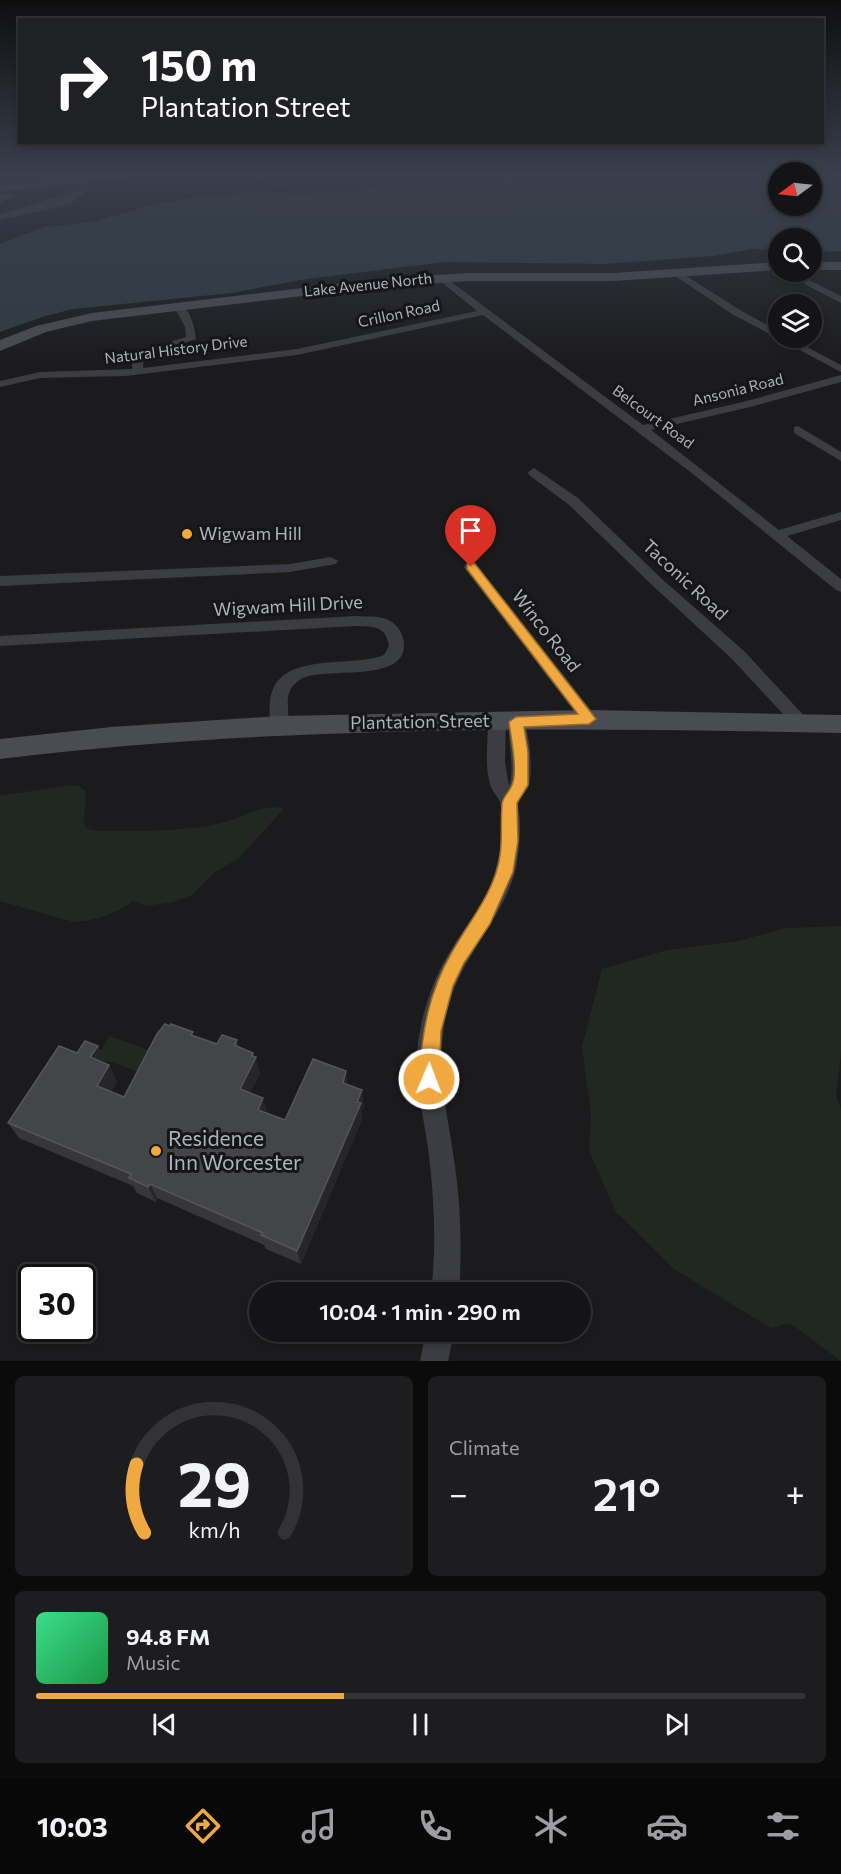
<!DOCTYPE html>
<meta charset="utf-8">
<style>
body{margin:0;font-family:Commissioner,sans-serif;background:#1d1d1f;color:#f1f3f6;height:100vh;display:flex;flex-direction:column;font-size:22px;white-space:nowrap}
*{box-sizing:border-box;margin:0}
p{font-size:20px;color:#9d9ea1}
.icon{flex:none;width:33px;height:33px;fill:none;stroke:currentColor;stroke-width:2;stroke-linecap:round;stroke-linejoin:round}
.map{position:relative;height:1361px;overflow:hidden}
.sheet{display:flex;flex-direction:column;gap:15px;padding:15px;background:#0b0b0c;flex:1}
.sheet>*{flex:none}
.hud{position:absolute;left:18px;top:18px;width:806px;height:126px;border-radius:0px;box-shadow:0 3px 9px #0003,0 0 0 2px #333335;background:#202124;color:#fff;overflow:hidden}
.needle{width:39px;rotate:255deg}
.buttons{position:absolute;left:768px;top:162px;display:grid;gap:12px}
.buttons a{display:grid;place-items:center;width:54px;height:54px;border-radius:50%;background:#141416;box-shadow:0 3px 9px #0003,0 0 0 2px #333335;font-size:30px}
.speed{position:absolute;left:18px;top:1264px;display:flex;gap:12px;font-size:30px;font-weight:700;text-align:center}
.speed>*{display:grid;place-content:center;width:78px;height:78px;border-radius:50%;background:#141416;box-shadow:0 3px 9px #0003,0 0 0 2px #333335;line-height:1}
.speed .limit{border:3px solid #111;border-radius:9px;background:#fff;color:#111}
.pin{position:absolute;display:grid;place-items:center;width:51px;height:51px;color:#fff;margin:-62px -26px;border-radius:50% 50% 50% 0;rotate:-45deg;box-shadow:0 0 6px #0007}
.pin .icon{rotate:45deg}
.me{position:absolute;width:66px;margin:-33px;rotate:1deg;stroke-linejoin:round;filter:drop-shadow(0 0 4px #0008)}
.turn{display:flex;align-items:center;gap:21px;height:126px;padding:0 24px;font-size:27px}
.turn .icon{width:78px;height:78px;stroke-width:2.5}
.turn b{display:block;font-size:42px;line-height:51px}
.big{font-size:45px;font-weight:600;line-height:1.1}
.sheet .widget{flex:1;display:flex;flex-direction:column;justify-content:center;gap:9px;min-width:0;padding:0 21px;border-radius:9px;background:#1d1d1f}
.sheet .dial{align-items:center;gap:0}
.dial svg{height:156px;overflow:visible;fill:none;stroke:#333335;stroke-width:7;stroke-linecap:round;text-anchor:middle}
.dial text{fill:#f1f3f6;stroke:none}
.song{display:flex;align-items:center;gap:18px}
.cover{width:72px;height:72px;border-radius:9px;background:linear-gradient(135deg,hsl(150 70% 55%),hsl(140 70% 35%))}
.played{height:6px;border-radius:3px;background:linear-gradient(90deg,#f0a940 40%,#333335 40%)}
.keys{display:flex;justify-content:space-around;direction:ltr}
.heat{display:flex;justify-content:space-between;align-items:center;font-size:33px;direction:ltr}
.sheet .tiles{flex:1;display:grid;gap:15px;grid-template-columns:1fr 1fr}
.widget:last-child{grid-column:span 2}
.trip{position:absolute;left:249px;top:1282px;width:342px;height:60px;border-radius:30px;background:#141416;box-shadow:0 3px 9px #0003,0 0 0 2px #333335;font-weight:600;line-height:60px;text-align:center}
.dock{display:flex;height:96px;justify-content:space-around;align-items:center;background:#080809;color:#9d9ea1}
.dock .icon{width:42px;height:42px}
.dock .active{color:#f0a940}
.dock b{font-size:27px;color:#f1f3f6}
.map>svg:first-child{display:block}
.green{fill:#212821}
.water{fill:#303b41}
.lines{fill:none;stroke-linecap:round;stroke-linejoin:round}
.minor{fill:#3c3d42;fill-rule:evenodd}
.secondary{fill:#4a4c52;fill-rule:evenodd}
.wall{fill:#37373b}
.shaded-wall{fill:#262629}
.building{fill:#444549;stroke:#54565b;stroke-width:1.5}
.route{fill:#f0a940;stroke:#9c6e2a;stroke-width:1.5}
.poi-dot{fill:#f0a940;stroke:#161618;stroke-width:2}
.labels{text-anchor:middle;stroke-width:6;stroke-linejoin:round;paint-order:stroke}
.far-street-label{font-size:15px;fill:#aeb3bc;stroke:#161618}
.poi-label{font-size:18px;fill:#aeb3bc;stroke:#161618;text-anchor:start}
.street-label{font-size:18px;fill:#aeb3bc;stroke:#161618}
.near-poi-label{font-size:21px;fill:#aeb3bc;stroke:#161618;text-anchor:start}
</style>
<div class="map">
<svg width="841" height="1361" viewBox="0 0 841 1361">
<rect width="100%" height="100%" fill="#1b1b1d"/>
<g class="green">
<path d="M70 785 79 786 86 792 84 824 88 829 98 831C139 831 185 832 225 822 246 817 259 804 283 808L282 811 239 858 214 873 192 895 173 902 146 906 133 901C117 914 94 921 74 922L0 901V796Z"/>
<polygon points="841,926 841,1054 836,1096 841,1109 841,1361 790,1323 771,1328 674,1269 616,1212 589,1151 591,1115 582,1047 602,969 667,950 738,941 786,928"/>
<polygon points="110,1036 154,1052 142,1073 97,1057"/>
</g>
<polygon class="water" points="415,173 778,173 778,206 812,206 812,173 841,173 841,251 812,252 812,238 778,238 778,250 752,249 713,256 604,264 445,262 306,279 232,293 73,309 42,317 0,332 0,244 44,227 92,222 156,204 203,196 253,193 308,194 384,187 396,184"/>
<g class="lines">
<g class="minor">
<polygon points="246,173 256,173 285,186 278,188"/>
<polygon points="80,177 86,177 90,188 70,204 0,220 0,214 77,191 82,187"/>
<polygon points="0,193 16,196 0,203"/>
<polygon points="677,270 740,310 778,331 778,338 790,338 841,365 841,372 732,314 674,275 672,273"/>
<polygon points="782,272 793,272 841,296 841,303"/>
<path d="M442 275 643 425 743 402 841 375V382L750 407 651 430 779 530 841 512V520L787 536 841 579V592L836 590 693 474 483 315 297 355 126 376 40 378 0 387V381L40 372 132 369V360L136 352 186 337 185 327 174 306 179 303C190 309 195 327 196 339L144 356 143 368 297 349 477 311 439 280V276Z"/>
<polygon points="798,426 841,452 841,461 794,433 794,427"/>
<polygon points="534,468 578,498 662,579 744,651 808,720 811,724 808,728 802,730 796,728 732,659 652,585 568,504 529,475 528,472"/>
<polygon points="331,557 338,561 336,564 290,572 0,586 0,576 290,564"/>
<polygon points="471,563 476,564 595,715 598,719 595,723 589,725 583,723 466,570 464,567 466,564"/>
<path d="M356 616C368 617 382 615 392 622 399 627 405 638 404 646 403 684 323 666 301 679 277 694 295 713 285 729L279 731 273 729C269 722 269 711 270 702 275 649 350 669 384 655L389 646C386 625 373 627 356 626L0 646V636Z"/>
<path d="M497 715 503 717 506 721 505 762 509 786C516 768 505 727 510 718L516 716 522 718C530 731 533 769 529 785 528 791 519 797 518 804 518 809 520 816 520 822 520 838 519 856 515 872 502 919 464 954 450 1001 432 1060 447 1108 455 1166 461 1209 462 1251 459 1293H431C437 1244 434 1196 428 1148 423 1114 414 1079 418 1044 422 1011 434 975 453 947 468 922 487 900 495 872 500 855 506 816 499 800 495 793 490 788 489 780 485 761 488 741 488 721L491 717Z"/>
<polygon points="426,1332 454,1332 448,1361 420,1361"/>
</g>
<g class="secondary">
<polygon points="110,173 144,173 138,176 0,192 0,186"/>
<polygon points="778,262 778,270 613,281 468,281 387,286 92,321 46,332 0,351 0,340 36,326 92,313 387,278 468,273 613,273"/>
<rect x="812" y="262" width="29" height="8"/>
<path d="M589 710 841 715V733C560 727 279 725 0 759V739L111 727 279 716Z"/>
</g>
</g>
<polygon class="wall" points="194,1036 217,1044 237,1040 238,1047 253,1053 254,1057 256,1057 260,1074 250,1093 267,1114 285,1120 348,1085 364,1106 361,1111 362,1119 301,1264 266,1249 264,1245 157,1198 156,1202 137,1193 133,1186 19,1138 8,1123 77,1053 98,1046 106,1062 105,1064 109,1065 117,1082 111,1092 124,1097"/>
<g class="shaded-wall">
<polygon points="98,1046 106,1062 99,1074 90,1057"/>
<polygon points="253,1053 255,1059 256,1057 260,1074 244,1105 240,1089"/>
<polygon points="109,1065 117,1082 105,1102 97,1086"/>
<polygon points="346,1071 348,1088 343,1083"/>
<polygon points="362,1090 364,1106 361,1111 362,1119 301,1264 297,1251"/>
<polygon points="263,1098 268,1113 258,1110"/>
<polygon points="150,1184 157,1198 156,1202 148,1187"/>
</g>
<polygon class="building" points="165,1024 170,1026 171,1024 193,1032 191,1035 217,1044 222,1035 237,1040 234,1045 253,1053 252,1056 256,1057 240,1089 263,1098 258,1110 285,1120 313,1059 346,1071 343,1083 362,1090 357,1102 361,1103 297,1251 261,1235 263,1233 150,1184 148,1187 129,1178 131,1174 8,1123 59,1046 77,1053 85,1041 98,1046 90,1057 109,1065 97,1086 124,1097 157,1034"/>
<linearGradient id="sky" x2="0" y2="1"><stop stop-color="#0f0f10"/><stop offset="0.48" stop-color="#393f4c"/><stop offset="1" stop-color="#393f4c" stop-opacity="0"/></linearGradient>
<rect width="841" height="363" fill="url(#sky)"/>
<path class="route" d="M471 563 475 564 596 719 589 724 524 727 528 752V785L517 803 518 841 513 872 490 924 464 963 453 986 441 1031 439 1079 436 1086 429 1088 422 1086 419 1079C422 1033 428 993 452 952 467 925 486 903 496 873 504 850 500 828 502 805 502 797 509 793 512 785 518 771 511 738 509 722L516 717 578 714 467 569V564Z"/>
<g class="poi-dot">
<circle cx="187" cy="534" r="6"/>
<circle cx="156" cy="1151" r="6"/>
</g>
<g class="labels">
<g class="far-street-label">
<text transform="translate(368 285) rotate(-6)" y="5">Lake Avenue North</text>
<text transform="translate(399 314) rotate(-12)" y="5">Crillon Road</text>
<text transform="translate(176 350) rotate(-7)" y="5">Natural History Drive</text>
<text transform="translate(738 390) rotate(-14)" y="5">Ansonia Road</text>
<text transform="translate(653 417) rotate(36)" y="5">Belcourt Road</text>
</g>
<g class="poi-label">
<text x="199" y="540">Wigwam Hill</text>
</g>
<g class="street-label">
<text transform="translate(685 580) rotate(43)" y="6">Taconic Road</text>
<text transform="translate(288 606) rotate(-3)" y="6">Wigwam Hill Drive</text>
<text transform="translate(546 631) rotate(52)" y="6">Winco Road</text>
<text transform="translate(420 722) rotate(-1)" y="6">Plantation Street</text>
</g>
<g class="near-poi-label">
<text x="168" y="1146">Residence<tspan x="168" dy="24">Inn Worcester</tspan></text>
</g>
</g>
</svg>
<div class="buttons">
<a><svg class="needle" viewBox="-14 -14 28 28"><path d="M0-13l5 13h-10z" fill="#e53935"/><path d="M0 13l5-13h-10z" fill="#9d9ea1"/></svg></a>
<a><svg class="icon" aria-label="search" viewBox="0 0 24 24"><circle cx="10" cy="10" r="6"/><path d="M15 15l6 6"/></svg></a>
<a><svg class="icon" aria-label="layers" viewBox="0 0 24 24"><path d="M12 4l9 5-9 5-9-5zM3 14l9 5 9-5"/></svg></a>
</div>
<div class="speed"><div class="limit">30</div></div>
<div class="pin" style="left:471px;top:567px;background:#d93025"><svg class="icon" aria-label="arrive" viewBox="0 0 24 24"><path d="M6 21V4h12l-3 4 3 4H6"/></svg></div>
<svg class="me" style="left:429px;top:1079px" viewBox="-20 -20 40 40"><circle r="17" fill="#f0a940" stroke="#fff" stroke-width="3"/><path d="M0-11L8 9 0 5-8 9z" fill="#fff"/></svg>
<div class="trip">10:04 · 1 min · 290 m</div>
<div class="hud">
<div class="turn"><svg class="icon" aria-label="right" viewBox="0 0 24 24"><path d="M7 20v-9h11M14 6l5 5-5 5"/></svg><div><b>150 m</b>Plantation Street</div></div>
</div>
</div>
<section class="sheet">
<div class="tiles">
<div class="widget dial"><svg viewBox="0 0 100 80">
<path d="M14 69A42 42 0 1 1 86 69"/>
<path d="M14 69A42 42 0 0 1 10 34" stroke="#f0a940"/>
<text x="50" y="56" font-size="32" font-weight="700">29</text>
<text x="50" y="72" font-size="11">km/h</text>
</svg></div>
<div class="widget"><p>Climate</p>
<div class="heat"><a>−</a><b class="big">21°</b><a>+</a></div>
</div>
<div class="widget">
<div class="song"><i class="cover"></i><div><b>94.8 FM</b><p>Music</p></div></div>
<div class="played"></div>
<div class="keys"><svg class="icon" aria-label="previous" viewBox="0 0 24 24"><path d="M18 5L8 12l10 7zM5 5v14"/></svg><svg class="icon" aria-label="pause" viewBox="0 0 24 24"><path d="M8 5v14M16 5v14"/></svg><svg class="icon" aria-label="next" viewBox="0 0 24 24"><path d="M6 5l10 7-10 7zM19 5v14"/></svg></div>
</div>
</div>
</section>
<nav class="dock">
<b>10:03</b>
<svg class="icon active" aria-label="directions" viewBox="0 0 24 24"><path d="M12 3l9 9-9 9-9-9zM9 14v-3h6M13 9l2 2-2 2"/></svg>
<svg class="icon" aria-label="music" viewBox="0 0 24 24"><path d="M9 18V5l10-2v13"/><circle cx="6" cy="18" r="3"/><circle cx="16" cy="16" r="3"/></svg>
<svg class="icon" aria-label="phone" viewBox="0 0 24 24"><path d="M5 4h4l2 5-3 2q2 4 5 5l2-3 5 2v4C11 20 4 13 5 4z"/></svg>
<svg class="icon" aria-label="climate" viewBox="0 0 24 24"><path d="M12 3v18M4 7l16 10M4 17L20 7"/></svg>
<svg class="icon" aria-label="car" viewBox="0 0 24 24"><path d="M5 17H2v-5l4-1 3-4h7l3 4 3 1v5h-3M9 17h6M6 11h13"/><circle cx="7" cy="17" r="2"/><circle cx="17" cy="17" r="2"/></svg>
<svg class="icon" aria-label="filters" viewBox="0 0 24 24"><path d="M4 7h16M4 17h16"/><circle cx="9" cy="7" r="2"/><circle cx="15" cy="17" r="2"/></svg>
</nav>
